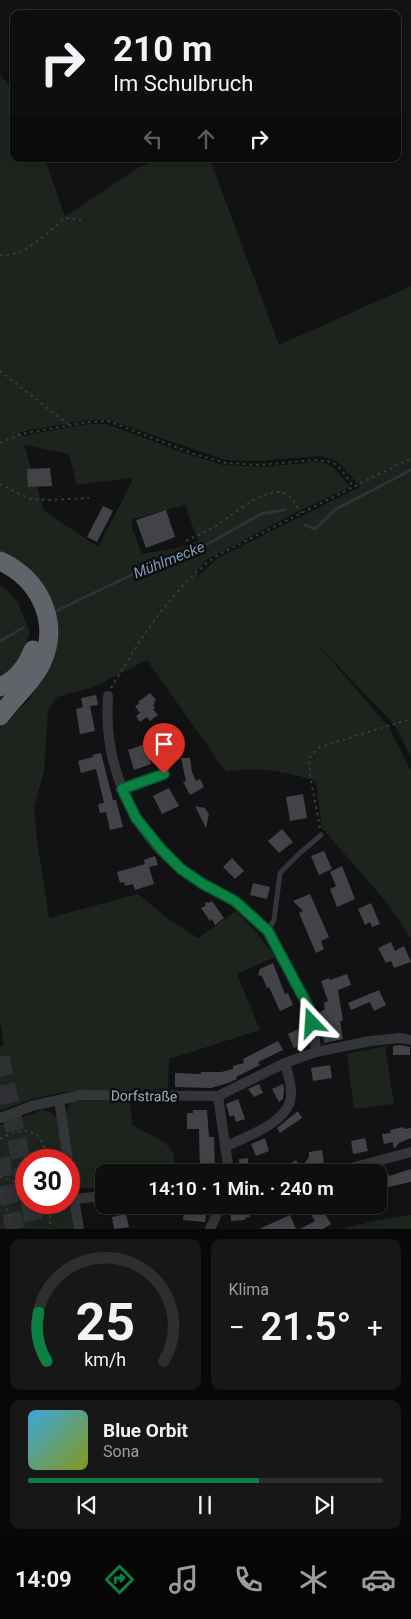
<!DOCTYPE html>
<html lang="de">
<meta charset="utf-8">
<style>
body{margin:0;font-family:Roboto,sans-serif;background:#171718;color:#f1f3f6;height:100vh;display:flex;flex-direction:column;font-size:19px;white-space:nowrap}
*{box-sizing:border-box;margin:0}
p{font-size:16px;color:#9b9c9e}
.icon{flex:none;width:28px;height:28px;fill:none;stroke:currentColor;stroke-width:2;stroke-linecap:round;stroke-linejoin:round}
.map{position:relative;height:1229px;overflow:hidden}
.drawer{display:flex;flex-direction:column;gap:10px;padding:10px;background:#080808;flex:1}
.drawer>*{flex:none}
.banner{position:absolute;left:10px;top:10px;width:391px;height:152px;border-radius:10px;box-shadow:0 2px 12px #0003,0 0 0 1px #2e2e2f;background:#0e0e0f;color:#f1f3f6;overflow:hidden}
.speed{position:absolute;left:15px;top:1149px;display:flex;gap:10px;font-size:25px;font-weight:700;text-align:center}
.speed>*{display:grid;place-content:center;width:65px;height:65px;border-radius:50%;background:#0e0e0f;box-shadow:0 2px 12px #0003,0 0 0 1px #2e2e2f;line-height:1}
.speed .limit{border:8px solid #d22;background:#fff;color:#111}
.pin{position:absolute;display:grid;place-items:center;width:42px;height:42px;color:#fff;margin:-51px -21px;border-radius:50% 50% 50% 0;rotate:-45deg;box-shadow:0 0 5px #0007}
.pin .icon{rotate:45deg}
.me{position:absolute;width:55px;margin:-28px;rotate:340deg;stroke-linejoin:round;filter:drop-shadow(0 0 4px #0008)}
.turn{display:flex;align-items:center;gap:18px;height:105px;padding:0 20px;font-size:22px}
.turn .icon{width:65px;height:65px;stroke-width:2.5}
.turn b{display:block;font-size:35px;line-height:42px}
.lanes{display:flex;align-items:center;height:48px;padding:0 20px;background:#0003;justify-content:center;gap:25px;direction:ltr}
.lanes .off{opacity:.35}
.big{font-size:38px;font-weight:600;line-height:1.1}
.drawer .tile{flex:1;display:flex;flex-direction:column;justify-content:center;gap:8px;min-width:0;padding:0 18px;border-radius:10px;background:#171718}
.drawer .dial{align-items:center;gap:0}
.dial svg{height:130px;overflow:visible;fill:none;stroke:#2e2e2f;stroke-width:7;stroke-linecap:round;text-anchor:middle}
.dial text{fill:#f1f3f6;stroke:none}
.song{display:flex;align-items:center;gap:15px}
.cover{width:60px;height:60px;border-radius:8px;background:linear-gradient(135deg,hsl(200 70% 55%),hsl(70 70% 35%))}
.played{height:5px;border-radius:2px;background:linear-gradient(90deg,#0b8043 65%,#2e2e2f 65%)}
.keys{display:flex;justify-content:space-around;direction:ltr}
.heat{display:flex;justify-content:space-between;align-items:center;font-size:28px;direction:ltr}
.drawer .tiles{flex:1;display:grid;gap:10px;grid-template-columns:1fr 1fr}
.tile:last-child{grid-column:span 2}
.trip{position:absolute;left:95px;top:1164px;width:292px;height:50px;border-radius:10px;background:#0e0e0f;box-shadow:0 2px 12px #0003,0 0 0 1px #2e2e2f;font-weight:600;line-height:50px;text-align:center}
.menu{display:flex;height:80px;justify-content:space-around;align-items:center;background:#060606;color:#9b9c9e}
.menu .icon{width:35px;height:35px}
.menu .current{color:#0b8043}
.menu b{font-size:22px;color:#f1f3f6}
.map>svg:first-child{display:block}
.green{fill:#1d241d;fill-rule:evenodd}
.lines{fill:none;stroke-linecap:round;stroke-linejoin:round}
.stream{stroke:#2b3439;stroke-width:3}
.building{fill:#414347}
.highway-tunnel{stroke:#2f3034;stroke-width:19;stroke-dasharray:19 9;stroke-linecap:butt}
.path{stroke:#3a3c40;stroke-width:2;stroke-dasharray:2.5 4;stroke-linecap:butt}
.lane{stroke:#343539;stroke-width:5}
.street{stroke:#343539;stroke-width:10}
.highway{stroke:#60636a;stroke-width:19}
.route-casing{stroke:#07532c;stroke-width:12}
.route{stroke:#0b8043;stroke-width:9}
.labels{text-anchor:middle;stroke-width:5;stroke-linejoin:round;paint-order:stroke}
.street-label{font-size:14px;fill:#a4aab4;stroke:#0d0e0f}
.water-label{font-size:15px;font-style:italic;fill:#7c9aaf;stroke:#0d0e0f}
</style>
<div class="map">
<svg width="411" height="1229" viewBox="0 0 411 1229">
<rect width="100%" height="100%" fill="#121214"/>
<g class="green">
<path d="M0 75 14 91V159H45L65 217 139 167 159 159H210L279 345 411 286V757L394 724 317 644 388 726 411 771V938L387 903 322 828 316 781C286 772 258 765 226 772L147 660 94 687 57 697 48 710 44 771 34 807 37 840 49 918 138 894 171 921 198 938 236 911 257 933 275 957 237 974 260 1030 169 1059 168 1089 64 1092 32 1099 0 1111V1046L4 1044 0 1021V729L4 723 30 699 52 660 55 618 53 605 38 577 26 565 11 556 0 553ZM87 420H109L225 460 256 461 320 456 335 460 345 469 360 487 218 558 198 576 196 572 206 560 297 512 350 487 335 469 325 463 315 462 264 467 223 465 187 454 107 424H87L22 436 20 432ZM24 445 69 454 77 485 131 478 132 482 98 547 44 511ZM185 505 198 541 182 547 142 554 131 526 133 519Z"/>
<polygon points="0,586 5,588 18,603 30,632 24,651 15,665 0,677"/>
<polygon points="385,1046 394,1104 354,1109 347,1054"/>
<path d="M130 1100 132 1124C144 1135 164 1136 172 1152 175 1158 175 1166 176 1172H104V1188H78L65 1115 72 1101Z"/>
<polygon points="43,1110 50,1112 57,1118 64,1160 26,1160 26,1202 69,1202 69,1186 76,1229 0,1229 0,1125"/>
<polygon points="411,1215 411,1229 340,1229 379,1220"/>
</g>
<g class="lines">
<g class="stream">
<polyline points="305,525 315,529 336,509 411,470"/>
<polyline points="54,612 173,555 208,544 261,514 284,510"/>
<polyline points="0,641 23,628"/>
</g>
</g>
<g class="building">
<polygon points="50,468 52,486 28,487 27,469"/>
<polygon points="103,506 113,511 97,542 87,537"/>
<polygon points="166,510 175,537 146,548 136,520"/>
<polygon points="150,693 156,700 154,702 155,704 153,705 155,708 153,709 158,715 150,721 147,717 140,722 136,716 140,713 135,706 139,704 138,702"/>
<polygon points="96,695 98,705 90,706 95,731 80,734 76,709 83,707 81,698"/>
<polygon points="171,734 175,749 168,751 161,737"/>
<polygon points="145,744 151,764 134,770 128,750"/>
<polygon points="101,753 113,800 116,800 123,827 110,830 106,812 100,813 98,804 104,803 96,769 81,773 78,761 93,757 92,755"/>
<polygon points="181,758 190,758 192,772 196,781 200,779 204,787 190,795 183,782 186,781"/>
<polygon points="169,788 179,806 162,814 153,796"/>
<polygon points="303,794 307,818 290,821 286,797"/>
<polygon points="195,806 205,808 209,814 206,828"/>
<polygon points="282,829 293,842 279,853 268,841"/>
<polygon points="324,851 332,869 319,875 311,856"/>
<polygon points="155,856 158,865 149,867 154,884 135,890 133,884 125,886 124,882 120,883 117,872 145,864 144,860"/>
<polygon points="232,858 244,871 235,879 223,867"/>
<polygon points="342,866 355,899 337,907 330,889 336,886 330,872"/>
<polygon points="253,883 270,887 267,899 250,895"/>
<polygon points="310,894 329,937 321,941 324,949 316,953 299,913 303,911 293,901"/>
<polygon points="212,901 224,918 215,925 212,919 210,921 201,908 205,906 205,902 209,903"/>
<polygon points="371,903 380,924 372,927 370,922 365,925 358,909"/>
<polygon points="391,942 395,951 404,946 411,962 394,968 391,961 386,963 378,948"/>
<polygon points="273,963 285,994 288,993 293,1005 280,1011 269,987 267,988 262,976 258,975 260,969"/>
<polygon points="347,974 351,985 338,990 343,1021 340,1021 343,1039 324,1043 320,1012 325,1009 324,1003 328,1001 321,981 329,978 330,980"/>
<polygon points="379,990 386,1005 374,1011 370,1002 351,1010 348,1003"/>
<polygon points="298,1029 305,1043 294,1048 288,1034"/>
<polygon points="278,1041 283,1050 258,1062 260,1065 236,1077 237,1079 228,1083 211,1088 175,1087 175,1073 201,1074 201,1072 221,1072 233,1069 233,1066 244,1063 243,1059"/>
<polygon points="400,1045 410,1047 410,1055 393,1055 393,1046"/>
<polygon points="330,1065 332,1078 313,1081 311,1068"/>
<polygon points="259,1084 263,1093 254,1097 248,1089"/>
<polygon points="283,1084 284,1090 283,1099 279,1102 272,1089"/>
<polygon points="238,1099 245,1119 236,1122 234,1115 230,1117 226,1104"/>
<polygon points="193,1110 207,1110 209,1137 214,1137 215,1172 200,1172 199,1129 187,1129 187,1113 193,1113"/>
<polygon points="298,1111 302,1118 280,1133 277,1128"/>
<polygon points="403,1127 404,1129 411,1128 411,1138 399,1143 394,1149 393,1142 384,1144 382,1134 391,1133 390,1130"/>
<polygon points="265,1138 269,1151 256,1156 251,1144"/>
<polygon points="365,1138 368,1151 353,1154 351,1141"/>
<polygon points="322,1150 324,1164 302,1167 309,1157 309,1152"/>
<polygon points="248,1158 249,1172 240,1172 239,1159"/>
<polygon points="296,1160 304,1172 291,1172 287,1166"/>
<polygon points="411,1169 411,1182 379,1189 379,1175 388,1173 389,1176"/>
<polygon points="191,1205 207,1207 205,1222 183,1220 184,1211 190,1212"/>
<polygon points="321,1207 331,1224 323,1229 300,1229 315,1221 310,1213"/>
<polygon points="250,1208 250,1217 245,1218 245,1220 231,1221 230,1209"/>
<polygon points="126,1214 129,1227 114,1229 112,1217"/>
<polygon points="290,1215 296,1229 259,1229"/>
</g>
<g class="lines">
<g class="highway-tunnel">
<polyline points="0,1057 26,1185"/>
<polyline points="0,1158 15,1229"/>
<polyline points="30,1202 35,1229"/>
</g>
<g class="path">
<path d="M0 255C25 258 47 232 65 218L81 220"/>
<polyline points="0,371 69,425"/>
<polyline points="0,443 21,434 88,422 108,421 194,454 226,463 261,465 315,460 332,462 341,469 354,488"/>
<polyline points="0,484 30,499 50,500 89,498"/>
<path d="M186 541C196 536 205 532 214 527 231 517 259 491 279 492 291 493 295 503 301 513"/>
<path d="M111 688C141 638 169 592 216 556L411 458"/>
<polyline points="320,828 310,775 309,758 320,747 407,720"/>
<path d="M0 1139C26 1125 43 1128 47 1160"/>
<polyline points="0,1177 13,1181 26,1180"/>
<polyline points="0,1190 10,1218 10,1229"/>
<polyline points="50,1202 50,1229"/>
</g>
<polyline class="lane" points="268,931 274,920 280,873 300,853 321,835"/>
<g class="street">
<path d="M108 696C103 761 130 831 183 870 199 883 219 890 235 902 246 909 258 920 266 930 273 937 277 948 281 956 290 974 303 992 309 1010 314 1024 315 1038 316 1052"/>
<polyline points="122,789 164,774"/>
<polyline points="218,1096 229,1172"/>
<polyline points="59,1100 68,1160"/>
<polyline points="0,1118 32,1106 81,1095 218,1096 285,1063 316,1052 370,1041 400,1038 411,1040"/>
<path d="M225 1147C247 1136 291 1122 291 1094 292 1084 287 1072 285 1063"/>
<polyline points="69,1167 79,1229"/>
<polyline points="339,1172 347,1169 411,1152"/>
<polyline points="74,1199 104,1196"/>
<polyline points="210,1229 221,1205"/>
</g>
<g class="highway">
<path d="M0 561C40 579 61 623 41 664 31 684 13 698 0 716"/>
<path d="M0 687C16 680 27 666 33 650"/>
</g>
</g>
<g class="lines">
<g class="route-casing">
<polyline id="route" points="164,774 122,789 136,818 162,850 181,869 203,884 235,901 268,931 309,1008 312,1023"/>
</g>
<use href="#route" class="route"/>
</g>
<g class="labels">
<g class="street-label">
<text transform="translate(144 1096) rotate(1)" y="5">Dorfstraße</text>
</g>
<g class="water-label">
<text transform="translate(169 560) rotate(-22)" y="5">Mühlmecke</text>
</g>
</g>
</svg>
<div class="speed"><div class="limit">30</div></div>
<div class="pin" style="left:164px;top:774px;background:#d93025"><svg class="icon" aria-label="arrive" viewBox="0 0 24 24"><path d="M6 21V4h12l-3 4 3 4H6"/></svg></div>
<svg class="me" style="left:312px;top:1023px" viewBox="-20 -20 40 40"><path d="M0-17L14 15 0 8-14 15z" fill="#0b8043" stroke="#fff" stroke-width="4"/></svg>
<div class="trip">14:10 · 1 Min. · 240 m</div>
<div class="banner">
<div class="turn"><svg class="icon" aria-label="right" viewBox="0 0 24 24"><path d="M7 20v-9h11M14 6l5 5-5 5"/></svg><div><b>210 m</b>Im Schulbruch</div></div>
<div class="lanes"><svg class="icon off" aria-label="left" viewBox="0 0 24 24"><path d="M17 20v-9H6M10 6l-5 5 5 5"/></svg><svg class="icon off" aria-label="ahead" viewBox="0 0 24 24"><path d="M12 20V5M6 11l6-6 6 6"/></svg><svg class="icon" aria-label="right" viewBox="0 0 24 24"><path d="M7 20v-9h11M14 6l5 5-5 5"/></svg></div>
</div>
</div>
<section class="drawer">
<div class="tiles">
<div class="tile dial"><svg viewBox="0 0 100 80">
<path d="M14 69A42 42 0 1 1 86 69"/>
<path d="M14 69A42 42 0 0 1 9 39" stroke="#0b8043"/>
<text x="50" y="56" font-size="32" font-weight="700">25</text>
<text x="50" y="72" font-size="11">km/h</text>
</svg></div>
<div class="tile"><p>Klima</p>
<div class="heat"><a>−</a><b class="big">21.5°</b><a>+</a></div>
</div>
<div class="tile">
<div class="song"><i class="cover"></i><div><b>Blue Orbit</b><p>Sona</p></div></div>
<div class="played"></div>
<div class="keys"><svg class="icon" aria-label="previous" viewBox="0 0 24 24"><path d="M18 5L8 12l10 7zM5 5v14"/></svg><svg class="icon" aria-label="pause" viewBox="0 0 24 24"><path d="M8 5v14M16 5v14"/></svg><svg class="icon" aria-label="next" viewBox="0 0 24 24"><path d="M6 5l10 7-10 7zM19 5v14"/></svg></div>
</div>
</div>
</section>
<nav class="menu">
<b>14:09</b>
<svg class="icon current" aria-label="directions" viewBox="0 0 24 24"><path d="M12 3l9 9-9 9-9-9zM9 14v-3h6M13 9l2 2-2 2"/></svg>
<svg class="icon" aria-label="music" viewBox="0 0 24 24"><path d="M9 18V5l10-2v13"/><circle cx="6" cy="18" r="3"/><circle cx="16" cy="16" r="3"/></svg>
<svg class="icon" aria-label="phone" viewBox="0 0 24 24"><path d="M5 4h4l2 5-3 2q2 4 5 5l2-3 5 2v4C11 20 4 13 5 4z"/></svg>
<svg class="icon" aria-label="climate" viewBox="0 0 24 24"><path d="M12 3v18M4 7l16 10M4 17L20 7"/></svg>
<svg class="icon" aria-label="car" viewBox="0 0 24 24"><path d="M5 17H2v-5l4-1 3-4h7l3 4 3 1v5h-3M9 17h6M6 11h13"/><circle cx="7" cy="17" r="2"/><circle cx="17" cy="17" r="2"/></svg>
</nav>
